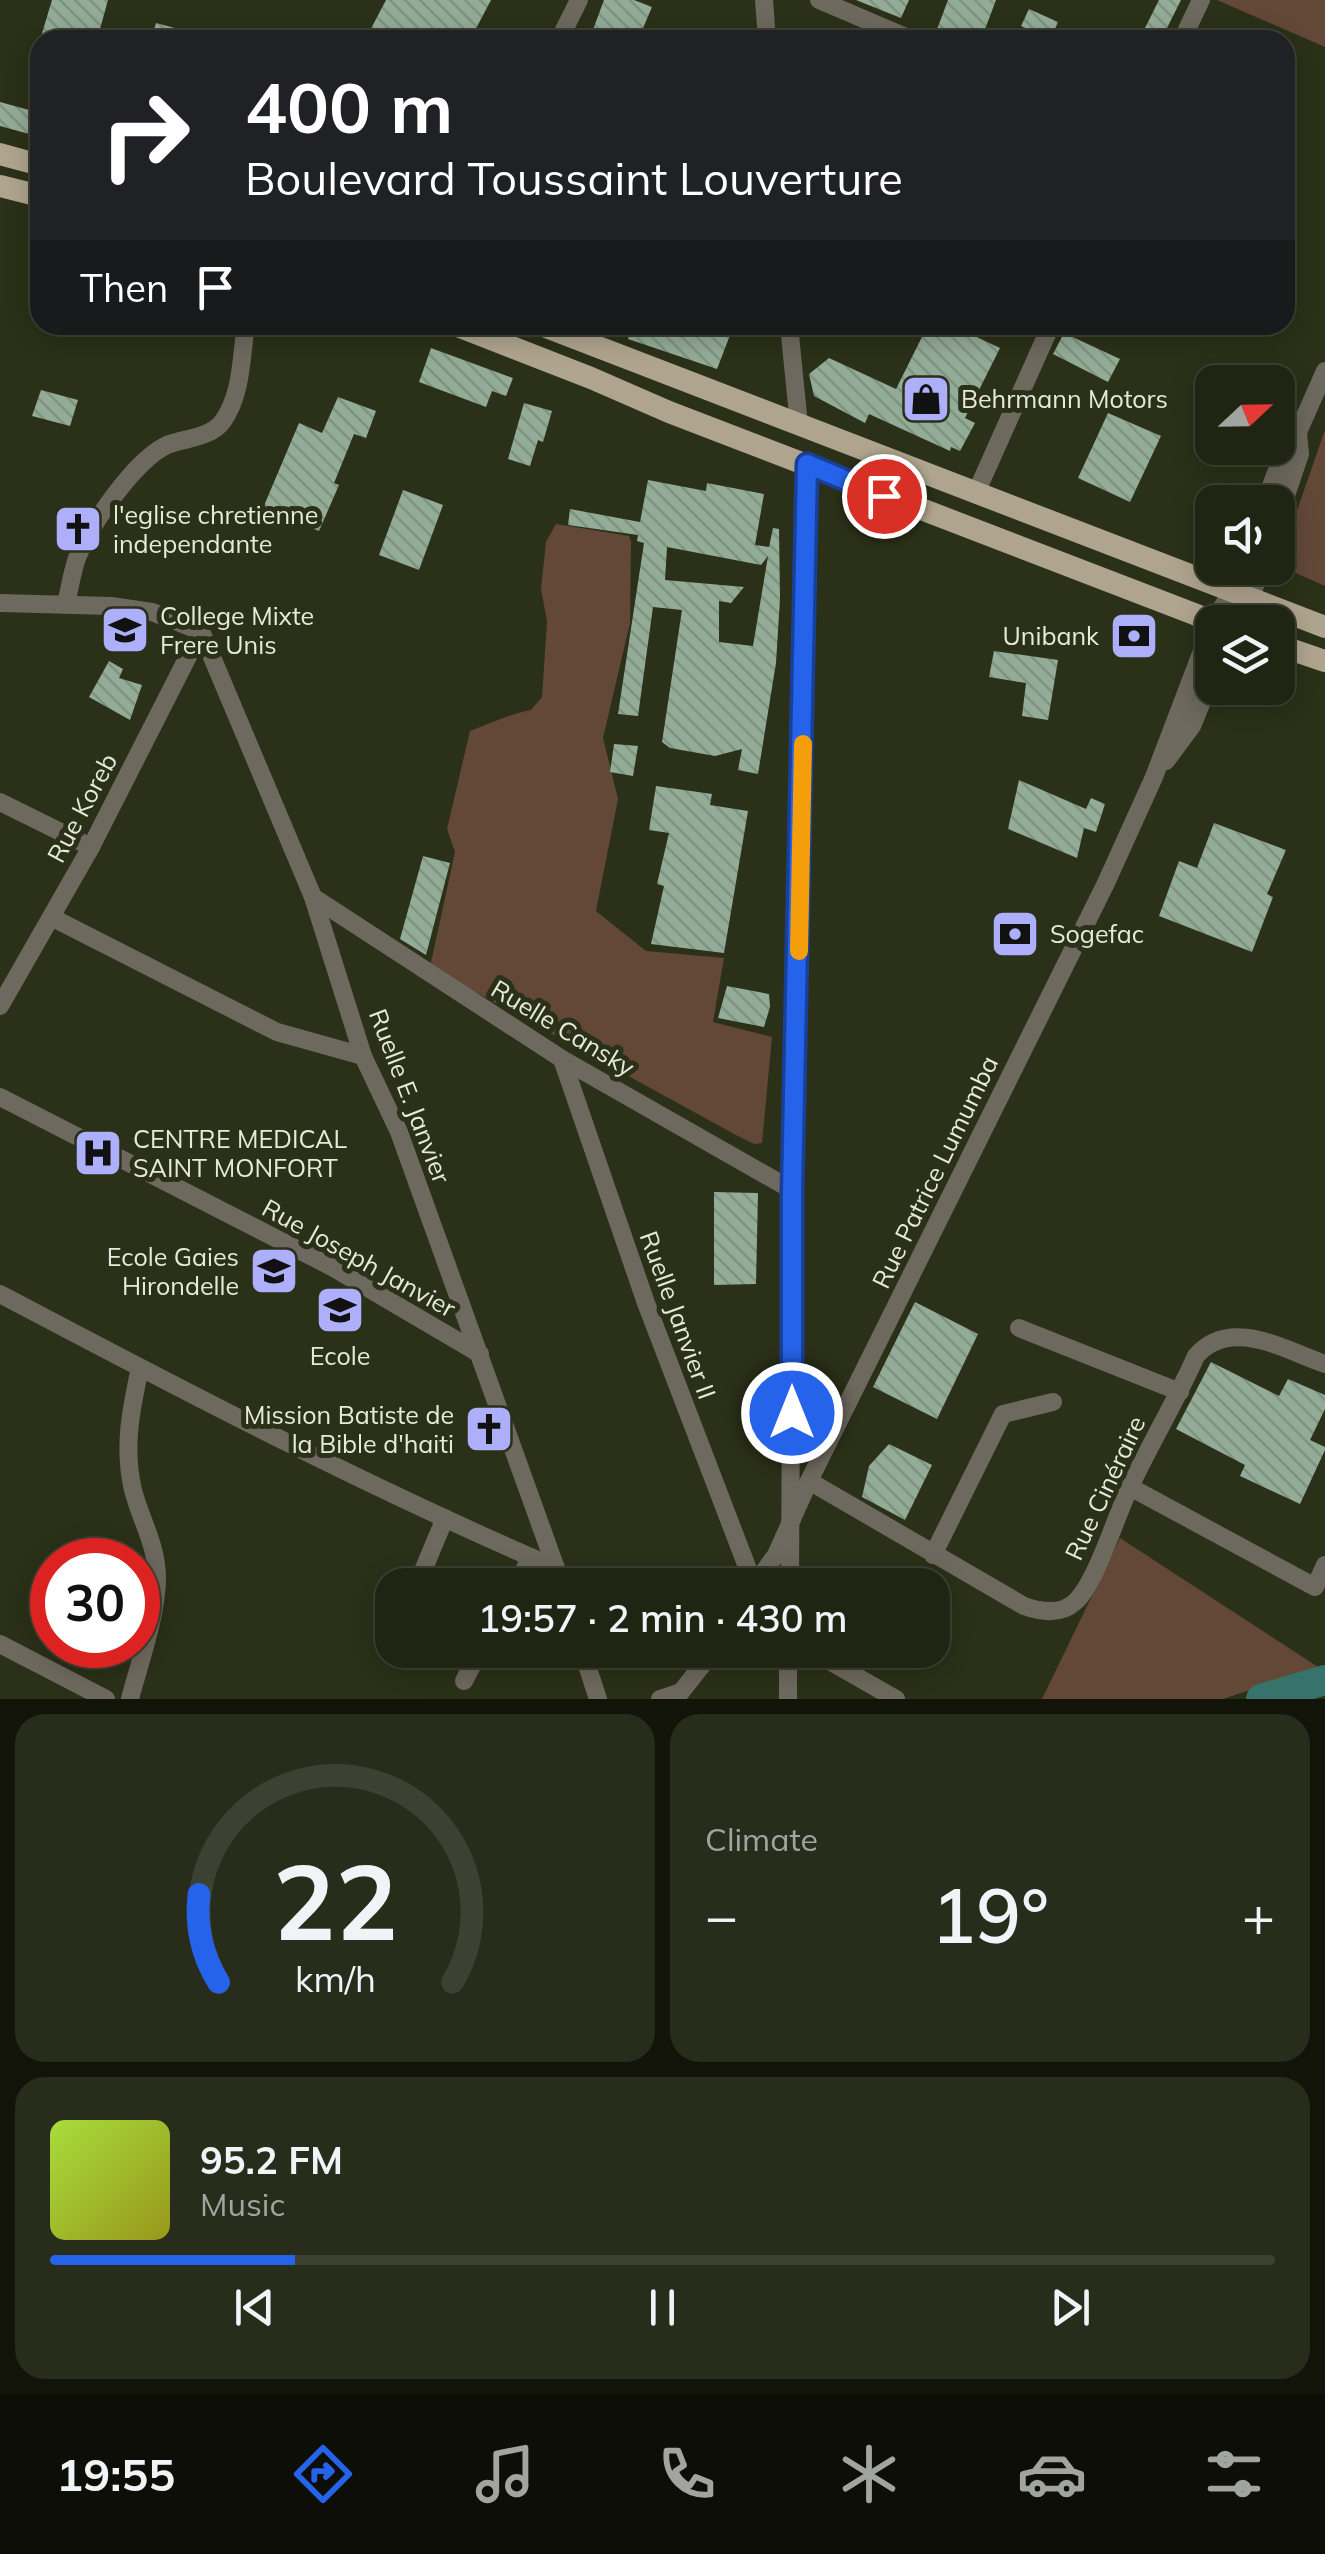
<!DOCTYPE html>
<meta charset="utf-8">
<style>
body{margin:0;font-family:Mulish,sans-serif;background:#282c1b;color:#f1f3f6;height:100vh;display:flex;flex-direction:column;font-size:38px;white-space:nowrap}
*{box-sizing:border-box;margin:0}
p{font-size:32px;color:#a2a49f}
.icon{flex:none;width:55px;height:55px;fill:none;stroke:currentColor;stroke-width:2;stroke-linecap:round;stroke-linejoin:round}
.map{position:relative;height:1699px;overflow:hidden}
.side{display:flex;flex-direction:column;gap:15px;padding:15px;background:#12140a;flex:1}
.side>*{flex:none}
.guide{position:absolute;left:30px;top:30px;width:1265px;height:305px;border-radius:30px;box-shadow:0 5px 25px #0003,0 0 0 2px #3d4132;background:#202124;color:#fff;overflow:hidden}
.needle{width:65px;rotate:68deg}
.fabs{position:absolute;left:1195px;top:365px;display:grid;gap:20px}
.fabs a{display:grid;place-items:center;width:100px;height:100px;border-radius:20px;background:#202412;box-shadow:0 5px 25px #0003,0 0 0 2px #3d4132;font-size:50px}
.speed{position:absolute;left:30px;top:1538px;display:flex;gap:20px;font-size:50px;font-weight:700;text-align:center}
.speed>*{display:grid;place-content:center;width:130px;height:130px;border-radius:50%;background:#202412;box-shadow:0 5px 25px #0003,0 0 0 2px #3d4132;line-height:1}
.speed .limit{border:15px solid #d22;background:#fff;color:#111}
.pin{position:absolute;display:grid;place-items:center;width:85px;height:85px;color:#fff;margin:-42px;border:5px solid #fff;border-radius:50%;box-shadow:0 2px 10px #0007}
.me{position:absolute;width:110px;margin:-55px;rotate:0deg;stroke-linejoin:round;filter:drop-shadow(0 0 8px #0008)}
.turn{display:flex;align-items:center;gap:35px;height:210px;padding:0 50px;font-size:45px}
.turn .icon{width:130px;height:130px;stroke-width:2.5}
.turn b{display:block;font-size:70px;line-height:85px}
.then{display:flex;align-items:center;height:95px;padding:0 50px;background:#0003;gap:20px;font-size:38px}
.big{font-size:75px;font-weight:600;line-height:1.1}
.side .card{flex:1;display:flex;flex-direction:column;justify-content:center;gap:15px;min-width:0;padding:0 35px;border-radius:30px;background:#282c1b}
.side .dial{align-items:center;gap:0}
.dial svg{height:260px;overflow:visible;fill:none;stroke:#3d4132;stroke-width:7;stroke-linecap:round;text-anchor:middle}
.dial text{fill:#f1f3f6;stroke:none}
.song{display:flex;align-items:center;gap:30px}
.cover{width:120px;height:120px;border-radius:15px;background:linear-gradient(135deg,hsl(80 70% 55%),hsl(60 70% 35%))}
.played{height:10px;border-radius:5px;background:linear-gradient(90deg,#2563eb 20%,#3d4132 20%)}
.keys{display:flex;justify-content:space-around;direction:ltr}
.heat{display:flex;justify-content:space-between;align-items:center;font-size:55px;direction:ltr}
.side .tiles{flex:1;display:grid;gap:15px;grid-template-columns:1fr 1fr}
.card:last-child{grid-column:span 2}
.trip{position:absolute;left:375px;top:1568px;width:575px;height:100px;border-radius:30px;background:#202412;box-shadow:0 5px 25px #0003,0 0 0 2px #3d4132;font-weight:600;line-height:100px;text-align:center}
.dock{display:flex;height:160px;justify-content:space-around;align-items:center;background:#0d0e07;color:#a2a49f}
.dock .icon{width:70px;height:70px}
.dock .on{color:#2563eb}
.dock b{font-size:45px;color:#f1f3f6}
.map>svg:first-child{display:block}
.grass{fill:#634838}
.lines{fill:none;stroke-linecap:round;stroke-linejoin:round}
.river{stroke:#36736b;stroke-width:30}
.building{fill:url(#building-back-hatch);fill-rule:evenodd}
.minor{stroke:#6e695e;stroke-width:18}
.major{stroke:#afa58e;stroke-width:22}
.route-casing{stroke:#184099;stroke-width:25}
.route{stroke:#2563eb;stroke-width:18}
.slow{stroke:#f59e0b;stroke-width:18}
.labels{text-anchor:middle;stroke-width:10;stroke-linejoin:round;paint-order:stroke}
.poi-label{font-size:25px;fill:#e6eadb;stroke:#2b3018;text-anchor:start}
.street-label{font-size:25px;fill:#e6eadb;stroke:#2b3018}
</style>
<div class="map">
<svg width="1325" height="1699" viewBox="0 0 1325 1699">
<defs>
<pattern id="building-back-hatch" width="6" height="6" patternUnits="userSpaceOnUse" patternTransform="scale(2.5)"><rect width="6" height="6" fill="#93ac98"/><path d="M-1 5l2 2M0 0l6 6M5-1l2 2" fill="none" stroke="#809282"/></pattern>
</defs>
<rect width="100%" height="100%" fill="#2b3018"/>
<g class="grass">
<polygon points="1217,0 1325,0 1325,47"/>
<polygon points="1325,430 1325,586 1278,565"/>
<path d="M556 524 629 536 631 542 630 623 603 738 618 799 596 911 646 951 724 958 713 1022 772 1037 762 1143 754 1144 734 1134 430 967 455 852 447 829 470 731C487 724 514 713 531 710L542 697 547 621 541 589 546 542Z"/>
<polygon points="1120,1538 1318,1667 1223,1699 1042,1699"/>
</g>
<g class="lines">
<polyline class="river" points="1261,1699 1325,1680"/>
</g>
<g class="building">
<polygon points="52,0 108,0 97,40 40,40"/>
<polygon points="386,0 491,0 470,40 365,40"/>
<polygon points="604,0 634,0 652,7 638,40 608,40 591,35"/>
<polygon points="856,0 909,0 901,18"/>
<polygon points="948,0 996,0 981,40 956,40 936,32"/>
<polygon points="1159,0 1181,0 1161,40 1139,40"/>
<polygon points="1029,9 1058,22 1050,40 1021,26"/>
<polygon points="156,23 205,36 204,40 151,40"/>
<polygon points="0,102 40,113 40,137 0,126"/>
<polygon points="633,325 734,325 717,369 628,339"/>
<polygon points="928,325 951,325 1000,348 965,418 975,423 960,451 951,447 950,451 869,414 865,423 814,396 809,374 829,358 896,389"/>
<polygon points="1064,333 1120,359 1108,382 1053,354"/>
<polygon points="431,348 513,378 506,396 492,391 486,407 419,382"/>
<polygon points="41,390 78,400 70,426 32,416"/>
<polygon points="338,397 376,411 366,438 354,434 334,483 339,485 319,531 263,508 299,423 322,433"/>
<polygon points="524,403 552,411 543,442 538,440 530,466 508,459"/>
<polygon points="1108,413 1161,436 1130,502 1078,478"/>
<path d="M648 480 706 491 707 483 764 494 755 545 769 547 773 528 779 529 780 599 776 663 758 774 738 770 742 749 715 756 670 748 662 742 682 610 653 607 638 716 618 714 644 543 637 541 638 535 568 525 570 509 640 522ZM667 547 761 565 768 556 753 646 719 642V601L731 603 744 587 665 580Z"/>
<polygon points="403,490 443,505 419,570 379,555"/>
<polygon points="994,651 1058,660 1048,720 1022,716 1026,683 989,677"/>
<polygon points="109,661 123,669 119,678 142,685 130,720 89,697"/>
<polygon points="614,744 638,746 633,776 610,772"/>
<polygon points="1019,780 1086,809 1091,798 1105,804 1096,832 1084,828 1077,858 1008,829"/>
<polygon points="656,786 712,794 710,805 748,811 724,953 651,944 664,886 657,884 669,833 649,830"/>
<polygon points="1214,823 1286,850 1267,894 1273,897 1252,952 1159,916 1179,861 1197,868"/>
<polygon points="423,856 450,863 426,955 400,939"/>
<polygon points="727,986 769,994 770,1007 764,1027 718,1018"/>
<polygon points="714,1192 758,1193 756,1284 714,1285"/>
<polygon points="915,1302 978,1334 937,1419 873,1387"/>
<polygon points="1211,1362 1279,1396 1288,1379 1325,1395 1325,1409 1310,1440 1325,1447 1325,1450 1300,1504 1240,1476 1245,1465 1176,1429"/>
<polygon points="889,1444 932,1465 905,1520 862,1497 869,1466"/>
</g>
<g class="lines">
<g class="minor">
<polyline points="764,0 767,40"/>
<polyline points="819,0 913,40"/>
<polyline points="559,40 579,0"/>
<polyline points="1182,40 1201,0"/>
<polyline points="789,325 799,425"/>
<polyline points="976,493 1051,325"/>
<polyline points="1265,502 1286,446 1298,432 1325,371"/>
<polyline points="1278,519 1300,454 1298,432"/>
<polyline points="0,603 111,606 152,612 201,631"/>
<path d="M66 603C70 588 72 572 77 558 90 525 135 460 167 445 185 438 211 438 223 421 242 394 241 357 246 325"/>
<polyline points="1236,622 1251,598 1261,568"/>
<polyline points="201,631 313,897 363,1056 399,1132 562,1585"/>
<polyline points="1166,761 1192,726 1212,677"/>
<polyline points="0,802 91,847"/>
<polyline points="313,897 562,1059 792,1190"/>
<polyline points="51,917 277,1032 363,1056"/>
<polyline points="0,1006 91,847 201,631"/>
<polyline points="562,1059 646,1303 754,1585"/>
<polyline points="0,1097 332,1267 480,1354"/>
<path d="M0 1294C182 1390 367 1487 556 1568"/>
<polyline points="1019,1328 1180,1392"/>
<path d="M809 1481 1024 1606C1041 1612 1061 1615 1075 1602 1096 1583 1116 1516 1129 1489 1150 1444 1176 1401 1196 1356 1230 1316 1285 1350 1325 1364"/>
<polyline points="1130,1487 1315,1587 1325,1565"/>
<polyline points="933,1555 1003,1414 1053,1402"/>
<polyline points="417,1585 445,1518"/>
<polyline points="516,1585 531,1557"/>
<polyline points="754,1585 776,1555 809,1481 1106,883 1154,777 1213,622 1232,591 1240,568"/>
<polyline points="790,1585 792,1190 807,464"/>
<polyline points="0,1644 106,1699"/>
<polyline points="582,1650 598,1699"/>
<polyline points="788,1650 788,1699"/>
<polyline points="810,1650 896,1699"/>
<polyline points="464,1681 480,1650"/>
<path d="M130 1699C140 1660 156 1619 157 1579 157 1545 141 1521 133 1490 123 1448 131 1409 140 1368"/>
<polyline points="660,1699 681,1692 714,1650"/>
</g>
<g class="major">
<polyline points="0,154 40,165"/>
<polyline points="0,186 40,196"/>
<polyline points="455,325 591,378 669,412 1215,622"/>
<polyline points="541,325 1325,627"/>
<polyline points="1278,645 1325,661"/>
</g>
</g>
<g class="lines">
<g class="route-casing">
<polyline id="route" points="792,1413 792,1190 807,464 884,496"/>
</g>
<use href="#route" class="route"/>
<polyline class="slow" points="799,951 803,744"/>
</g>
<defs>
<g id="shop-square" transform="scale(2.5)"><rect x="-9" y="-9" width="18" height="18" rx="4" fill="#adaffb" stroke="#2b3018"/><path d="M-5-2.5h2.3a2.7 3.5 0 0 1 5.4 0H5L5.5 6h-11ZM-1.5-2.5h3a1.5 2.3 0 0 0-3 0Z" fill="#111"/></g>
<g id="church-square" transform="scale(2.5)"><rect x="-9" y="-9" width="18" height="18" rx="4" fill="#adaffb" stroke="#2b3018"/><path d="M-1.2-6h2.4v3.5h3.3v2.4h-3.3V6h-2.4V-.1h-3.3v-2.4h3.3Z" fill="#111"/></g>
<g id="school-square" transform="scale(2.5)"><rect x="-9" y="-9" width="18" height="18" rx="4" fill="#adaffb" stroke="#2b3018"/><path d="M0-5L7-2L0 1L-7-2ZM-4 1L0 2.5L4 1V4Q0 6-4 4Z" fill="#111"/></g>
<g id="bank-square" transform="scale(2.5)"><rect x="-9" y="-9" width="18" height="18" rx="4" fill="#adaffb" stroke="#2b3018"/><path d="M-6-4H6V4H-6ZM0-2.3a2.3 2.3 0 1 0 0 4.6a2.3 2.3 0 1 0 0-4.6Z" fill="#111"/></g>
<g id="hospital-square" transform="scale(2.5)"><rect x="-9" y="-9" width="18" height="18" rx="4" fill="#adaffb" stroke="#2b3018"/><path d="M-5-5h3v3.5h4V-5h3V5h-3V1.5h-4V5h-3Z" fill="#111"/></g>
</defs>
<g fill-rule="evenodd">
<use href="#shop-square" x="926" y="399"/>
<use href="#church-square" x="78" y="529"/>
<use href="#school-square" x="125" y="630"/>
<use href="#bank-square" x="1134" y="636"/>
<use href="#bank-square" x="1015" y="934"/>
<use href="#hospital-square" x="98" y="1153"/>
<use href="#school-square" x="274" y="1271"/>
<use href="#school-square" x="340" y="1310"/>
<use href="#church-square" x="489" y="1429"/>
</g>
<g class="labels">
<g class="poi-label">
<text x="961" y="408">Behrmann Motors</text>
<text x="113" y="524">l'eglise chretienne<tspan x="113" dy="29">independante</tspan></text>
<text x="160" y="625">College Mixte<tspan x="160" dy="29">Frere Unis</tspan></text>
<text x="1099" y="645" text-anchor="end">Unibank</text>
<text x="1050" y="943">Sogefac</text>
<text x="133" y="1148">CENTRE MEDICAL<tspan x="133" dy="29">SAINT MONFORT</tspan></text>
<text x="239" y="1266" text-anchor="end">Ecole Gaies<tspan x="239" dy="29">Hirondelle</tspan></text>
<text x="340" y="1365" text-anchor="middle">Ecole</text>
<text x="454" y="1424" text-anchor="end">Mission Batiste de<tspan x="454" dy="29">la Bible d'haiti</tspan></text>
</g>
<g class="street-label">
<text transform="translate(82 808) rotate(-62)" y="9">Rue Koreb</text>
<text transform="translate(563 1028) rotate(31)" y="9">Ruelle Cansky</text>
<text transform="translate(410 1096) rotate(69)" y="9">Ruelle E. Janvier</text>
<text transform="translate(935 1172) rotate(-64)" y="9">Rue Patrice Lumumba</text>
<text transform="translate(359 1258) rotate(29)" y="9">Rue Joseph Janvier</text>
<text transform="translate(678 1315) rotate(70)" y="9">Ruelle Janvier II</text>
<text transform="translate(1105 1488) rotate(-65)" y="9">Rue Cinéraire</text>
</g>
</g>
</svg>
<div class="fabs">
<a><svg class="needle" viewBox="-14 -14 28 28"><path d="M0-13l5 13h-10z" fill="#e53935"/><path d="M0 13l5-13h-10z" fill="#a2a49f"/></svg></a>
<a><svg class="icon" aria-label="sound" viewBox="0 0 24 24"><path d="M4 9h4l5-4v14l-5-4H4zM17 9q2 3 0 6"/></svg></a>
<a><svg class="icon" aria-label="layers" viewBox="0 0 24 24"><path d="M12 4l9 5-9 5-9-5zM3 14l9 5 9-5"/></svg></a>
</div>
<div class="speed"><div class="limit">30</div></div>
<div class="pin" style="left:884px;top:496px;background:#d93025"><svg class="icon" aria-label="arrive" viewBox="0 0 24 24"><path d="M6 21V4h12l-3 4 3 4H6"/></svg></div>
<svg class="me" style="left:792px;top:1413px" viewBox="-20 -20 40 40"><circle r="17" fill="#2563eb" stroke="#fff" stroke-width="3"/><path d="M0-11L8 9 0 5-8 9z" fill="#fff"/></svg>
<div class="trip">19:57 · 2 min · 430 m</div>
<div class="guide">
<div class="turn"><svg class="icon" aria-label="right" viewBox="0 0 24 24"><path d="M7 20v-9h11M14 6l5 5-5 5"/></svg><div><b>400 m</b>Boulevard Toussaint Louverture</div></div>
<div class="then">Then<svg class="icon" aria-label="arrive" viewBox="0 0 24 24"><path d="M6 21V4h12l-3 4 3 4H6"/></svg></div>
</div>
</div>
<section class="side">
<div class="tiles">
<div class="card dial"><svg viewBox="0 0 100 80">
<path d="M14 69A42 42 0 1 1 86 69"/>
<path d="M14 69A42 42 0 0 1 8 42" stroke="#2563eb"/>
<text x="50" y="56" font-size="32" font-weight="700">22</text>
<text x="50" y="72" font-size="11">km/h</text>
</svg></div>
<div class="card"><p>Climate</p>
<div class="heat"><a>−</a><b class="big">19°</b><a>+</a></div>
</div>
<div class="card">
<div class="song"><i class="cover"></i><div><b>95.2 FM</b><p>Music</p></div></div>
<div class="played"></div>
<div class="keys"><svg class="icon" aria-label="previous" viewBox="0 0 24 24"><path d="M18 5L8 12l10 7zM5 5v14"/></svg><svg class="icon" aria-label="pause" viewBox="0 0 24 24"><path d="M8 5v14M16 5v14"/></svg><svg class="icon" aria-label="next" viewBox="0 0 24 24"><path d="M6 5l10 7-10 7zM19 5v14"/></svg></div>
</div>
</div>
</section>
<nav class="dock">
<b>19:55</b>
<svg class="icon on" aria-label="directions" viewBox="0 0 24 24"><path d="M12 3l9 9-9 9-9-9zM9 14v-3h6M13 9l2 2-2 2"/></svg>
<svg class="icon" aria-label="music" viewBox="0 0 24 24"><path d="M9 18V5l10-2v13"/><circle cx="6" cy="18" r="3"/><circle cx="16" cy="16" r="3"/></svg>
<svg class="icon" aria-label="phone" viewBox="0 0 24 24"><path d="M5 4h4l2 5-3 2q2 4 5 5l2-3 5 2v4C11 20 4 13 5 4z"/></svg>
<svg class="icon" aria-label="climate" viewBox="0 0 24 24"><path d="M12 3v18M4 7l16 10M4 17L20 7"/></svg>
<svg class="icon" aria-label="car" viewBox="0 0 24 24"><path d="M5 17H2v-5l4-1 3-4h7l3 4 3 1v5h-3M9 17h6M6 11h13"/><circle cx="7" cy="17" r="2"/><circle cx="17" cy="17" r="2"/></svg>
<svg class="icon" aria-label="filters" viewBox="0 0 24 24"><path d="M4 7h16M4 17h16"/><circle cx="9" cy="7" r="2"/><circle cx="15" cy="17" r="2"/></svg>
</nav>
